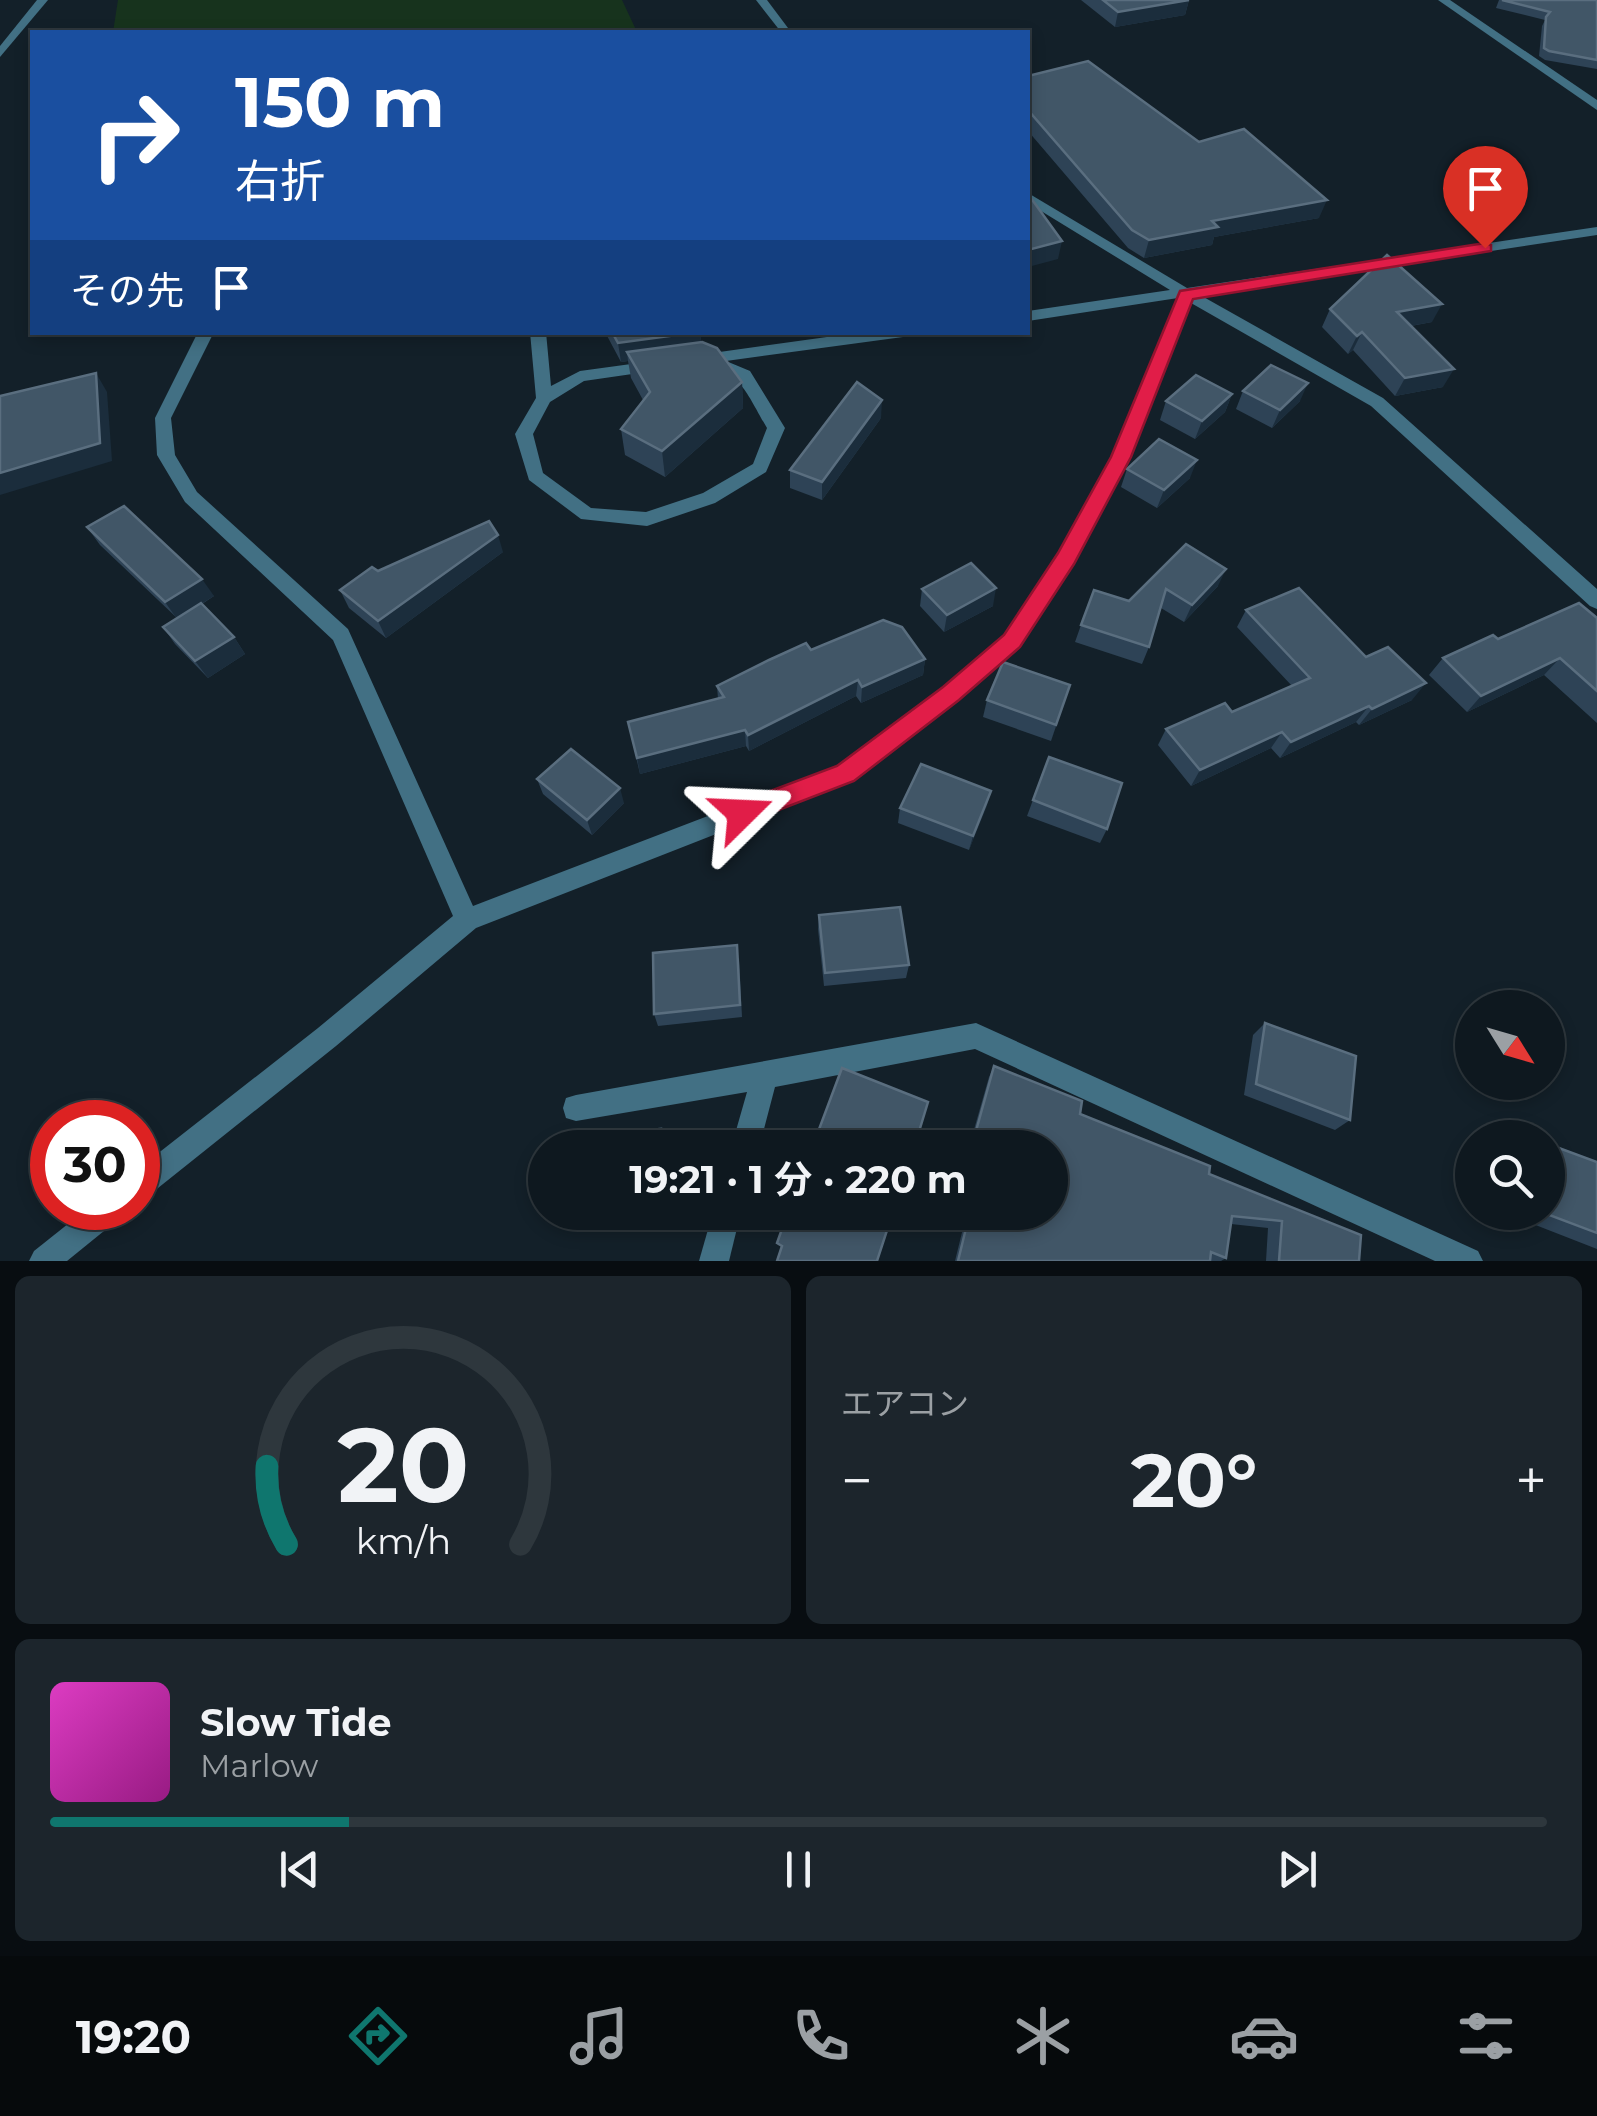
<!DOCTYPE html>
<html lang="ja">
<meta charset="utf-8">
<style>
body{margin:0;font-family:Montserrat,"Noto Sans JP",sans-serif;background:#1c252c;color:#f1f3f6;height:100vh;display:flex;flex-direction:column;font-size:38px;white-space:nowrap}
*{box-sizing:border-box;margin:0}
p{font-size:32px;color:#9ba0a4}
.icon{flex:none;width:55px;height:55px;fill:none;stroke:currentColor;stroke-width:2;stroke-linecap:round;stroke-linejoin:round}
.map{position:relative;height:1261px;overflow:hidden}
.panel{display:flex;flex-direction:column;gap:15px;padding:15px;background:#080d11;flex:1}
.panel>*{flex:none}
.top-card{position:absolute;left:30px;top:30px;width:1000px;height:305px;border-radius:0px;box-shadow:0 5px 15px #0003,0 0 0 2px #2e373d;background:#1a4fa0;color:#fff;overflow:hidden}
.needle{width:65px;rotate:127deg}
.controls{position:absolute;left:1455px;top:990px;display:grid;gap:20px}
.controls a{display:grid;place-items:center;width:110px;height:110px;border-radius:50%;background:#0e181f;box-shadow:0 5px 15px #0003,0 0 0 2px #2e373d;font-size:50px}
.speed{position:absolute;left:30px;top:1100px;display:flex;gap:20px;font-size:50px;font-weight:700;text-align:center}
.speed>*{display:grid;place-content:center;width:130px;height:130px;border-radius:50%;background:#0e181f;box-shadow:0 5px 15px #0003,0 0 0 2px #2e373d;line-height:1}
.speed .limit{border:15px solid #d22;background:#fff;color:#111}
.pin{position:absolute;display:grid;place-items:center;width:85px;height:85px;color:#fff;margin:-102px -42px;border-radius:50% 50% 50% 0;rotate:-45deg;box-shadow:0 0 10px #0007}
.pin .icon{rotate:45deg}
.me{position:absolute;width:110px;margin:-55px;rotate:69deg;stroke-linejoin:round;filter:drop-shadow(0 0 8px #0008)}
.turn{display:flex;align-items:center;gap:35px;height:210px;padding:0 40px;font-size:45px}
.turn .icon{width:130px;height:130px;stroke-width:2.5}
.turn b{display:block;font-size:70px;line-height:85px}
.then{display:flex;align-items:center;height:95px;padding:0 40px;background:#0003;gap:20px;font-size:38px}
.big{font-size:75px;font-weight:700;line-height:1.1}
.panel .card{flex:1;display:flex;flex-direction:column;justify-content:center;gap:15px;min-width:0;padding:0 35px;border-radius:15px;background:#1c252c}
.panel .dial{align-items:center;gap:0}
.dial svg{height:260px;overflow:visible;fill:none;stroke:#2e373d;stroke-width:7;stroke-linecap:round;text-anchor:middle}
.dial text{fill:#f1f3f6;stroke:none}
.song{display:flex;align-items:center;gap:30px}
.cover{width:120px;height:120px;border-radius:15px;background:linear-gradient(135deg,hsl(310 70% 55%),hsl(310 70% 35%))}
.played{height:10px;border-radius:5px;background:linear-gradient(90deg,#0f766e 20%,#2e373d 20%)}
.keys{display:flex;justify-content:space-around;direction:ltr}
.heat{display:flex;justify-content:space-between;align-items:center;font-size:55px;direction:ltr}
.panel .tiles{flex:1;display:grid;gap:15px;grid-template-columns:1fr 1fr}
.card:last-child{grid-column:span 2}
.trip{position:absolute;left:528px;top:1130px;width:540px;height:100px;border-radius:50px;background:#0e181f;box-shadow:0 5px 15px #0003,0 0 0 2px #2e373d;font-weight:700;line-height:100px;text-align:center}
.tabs{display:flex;height:160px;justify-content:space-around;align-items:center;background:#060a0c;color:#9ba0a4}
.tabs .icon{width:70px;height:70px}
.tabs .active{color:#0f766e}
.tabs b{font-size:45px;color:#f1f3f6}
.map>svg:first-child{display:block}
.green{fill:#17331d}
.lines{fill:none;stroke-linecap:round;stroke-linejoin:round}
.minor{fill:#427084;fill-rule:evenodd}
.wall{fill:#2e4356}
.shaded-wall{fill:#1b2d3c}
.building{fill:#415667;stroke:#5a6e7f;stroke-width:2.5}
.route{fill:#e11d48;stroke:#92132f;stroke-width:2.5}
</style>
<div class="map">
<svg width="1597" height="1261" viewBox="0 0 1597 1261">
<rect width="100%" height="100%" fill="#132029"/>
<polygon class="green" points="118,0 622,0 637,32 113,32"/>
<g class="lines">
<g class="minor">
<polygon points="37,0 48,0 0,57 0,46"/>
<polygon points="756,0 767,0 791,32 781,32"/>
<polygon points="1438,0 1450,0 1597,100 1597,110"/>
<polygon points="1028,193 1187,288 1597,227 1597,235 1200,295 1383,398 1597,589 1597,609 1590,606 1371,406 1191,303 1130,457 1073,564 1019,647 958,700 854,780 476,928 336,1046 148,1196 138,1200 138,1169 318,1028 453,916 333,640 185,502 157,455 155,418 198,332 214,332 171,418 175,455 197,492 348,629 473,906 838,766 944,688 1005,635 1059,554 1112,457 1178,298 1028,321 1028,311 1170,290 1028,203"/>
<path d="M530 332H546L551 386 580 371 653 361 661 366 653 371 584 381 550 402 533 434 543 473 591 508 646 512 703 493 753 464 767 428C743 387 742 371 691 364V356L863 332H911L903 337 726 361 750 371 785 428 766 472 715 503 647 526 581 519 529 480 515 434 536 398Z"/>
<polygon points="976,1023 1478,1251 1483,1261 1435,1261 975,1049 775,1087 759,1148 731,1148 747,1092 576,1121 566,1118 563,1108 566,1098 576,1095"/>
<polygon points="88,1208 124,1208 120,1218 67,1261 29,1261 34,1251"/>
<polygon points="713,1212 741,1212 729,1261 699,1261"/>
</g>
</g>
<g class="wall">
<polygon points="1081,0 1189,0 1185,15 1115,27"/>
<polygon points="1499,0 1597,0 1597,69 1545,60 1539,56 1542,26 1545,20 1496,8"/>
<polygon points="1028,76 1199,142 1319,218 1214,237 1212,245 1144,258 1128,248 1028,131"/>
<polygon points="1330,309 1432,322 1411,326 1443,387 1395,396 1353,350 1348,354 1322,327"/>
<polygon points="605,332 700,332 701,342 742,382 743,408 665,477 625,455 621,429 643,400 631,378 628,361 621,362"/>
<polygon points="1243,391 1300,401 1272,428 1236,409"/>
<polygon points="1232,394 1225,412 1195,439 1160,420 1166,401"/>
<polygon points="881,418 822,500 790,488 790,470"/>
<polygon points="1127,469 1190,478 1157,508 1121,487"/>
<polygon points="87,527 214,596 202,604 234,637 245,654 208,678 175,644 163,627 177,618 100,545"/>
<polygon points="1186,544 1218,586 1184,622 1161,608 1149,647 1142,664 1075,642 1081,625 1129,601"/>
<polygon points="503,552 386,638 349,608 340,590 378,571"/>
<polygon points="922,589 993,606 944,632 920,606"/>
<polygon points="1246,610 1366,657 1412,700 1359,725 1356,722 1280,758 1271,748 1191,786 1158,745 1166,729 1232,712 1292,686 1237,627"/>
<polygon points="1597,618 1597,723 1544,675 1467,712 1429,675 1443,658 1498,639"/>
<polygon points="811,650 925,659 923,675 861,703 856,696 749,751 746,746 640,774 628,722 718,699 717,686"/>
<polygon points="1070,685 1051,741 983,717 987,700"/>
<polygon points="1049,757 1107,829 1100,843 1027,816"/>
<polygon points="537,779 624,803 592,835 543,794"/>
<polygon points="991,791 969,850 898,823 900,808"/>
<polygon points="819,915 909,965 906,978 824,986 818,929"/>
<polygon points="739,958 742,1017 658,1026 654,1014"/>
<polygon points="1265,1023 1350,1120 1335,1130 1244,1095 1253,1035"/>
<polygon points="994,1066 1080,1114 1209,1174 1359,1261 1266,1261 1268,1228 1231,1224 1226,1258 1221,1261 955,1261 967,1212 1050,1212 1050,1148 984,1148 984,1146 971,1140 989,1077"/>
<polygon points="1597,1162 1597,1249 1523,1220 1523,1212 1548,1212"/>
<polygon points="565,1212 650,1212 572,1222"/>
</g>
<g class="shaded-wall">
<polygon points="1189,0 1185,15 1115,27 1118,12"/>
<polygon points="1327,200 1319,218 1214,237 1212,245 1144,258 1149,240 1212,221"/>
<polygon points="1062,241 1058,259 1028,267 1028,250"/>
<polygon points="1442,304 1432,322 1388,330 1397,312"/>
<polygon points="700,332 702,350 627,352 628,361 621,362 618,343"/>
<polygon points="1362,332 1353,350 1348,354 1357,336"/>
<polygon points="1454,369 1443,387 1395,396 1405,378"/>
<polygon points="96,373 107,392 112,461 0,495 0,473"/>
<polygon points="742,382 743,408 665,477 662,451"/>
<polygon points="1308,383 1300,401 1272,428 1280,410"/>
<polygon points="1232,394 1225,412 1195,439 1202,421"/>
<polygon points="882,400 881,418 822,500 822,482"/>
<polygon points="1197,460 1190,478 1157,508 1164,490"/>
<polygon points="498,535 503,552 386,638 378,621"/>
<polygon points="1226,569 1218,586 1184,622 1192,605"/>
<polygon points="202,579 214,596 177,619 165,602"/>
<polygon points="996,588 993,606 944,632 947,615"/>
<polygon points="234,637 245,654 208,678 195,661"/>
<polygon points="1560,658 1544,675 1467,712 1481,696"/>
<polygon points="925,659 923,675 861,703 862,687"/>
<polygon points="858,680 856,696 749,751 748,735"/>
<polygon points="1426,683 1412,700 1359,725 1372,709"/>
<polygon points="1369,706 1356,722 1280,758 1291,742"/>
<polygon points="745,730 746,746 640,774 637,758"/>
<polygon points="1282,732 1271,748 1191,786 1200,770"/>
<polygon points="620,788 624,803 592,835 587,820"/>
<polygon points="991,791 987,806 969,850 973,836"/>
<polygon points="661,1129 665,1138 665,1148 661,1148"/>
</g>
<g class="building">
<polygon points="1103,0 1189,0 1118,12"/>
<polygon points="1502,0 1597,0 1597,60 1549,51 1544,48 1546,17 1550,12"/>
<polygon points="1088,61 1199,142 1244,129 1327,200 1212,221 1218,227 1149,240 1132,230 1028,110 1028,76"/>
<polygon points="1028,194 1062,241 1028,250"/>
<polygon points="1387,255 1442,304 1397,312 1454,369 1405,378 1362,332 1357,336 1330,309"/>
<polygon points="612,332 699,332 618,343"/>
<polygon points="702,342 717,348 742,382 662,451 621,429 650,392 627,352"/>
<polygon points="1271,365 1308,383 1280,410 1243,391"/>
<polygon points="96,373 100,443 0,473 0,396"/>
<polygon points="1196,375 1232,394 1202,421 1166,401"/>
<polygon points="857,382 882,400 822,482 790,470"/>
<polygon points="1159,439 1197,460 1164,490 1127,469"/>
<polygon points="124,506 202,579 165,602 87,527"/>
<polygon points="489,521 498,535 378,621 340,590 372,567 378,571"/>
<polygon points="1186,544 1226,569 1192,605 1166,589 1149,647 1081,625 1094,590 1129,601"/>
<polygon points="971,563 996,588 947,615 922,589"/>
<polygon points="1299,588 1366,657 1388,647 1426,683 1372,709 1369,706 1291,742 1282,732 1200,770 1166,729 1225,703 1232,712 1310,678 1246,610"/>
<polygon points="201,603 234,637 195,661 163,627"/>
<polygon points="1579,603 1597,618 1597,691 1560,658 1481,696 1443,658 1493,635 1498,639"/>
<polygon points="883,620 902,627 925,659 862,687 858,680 748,735 745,730 637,758 628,722 724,697 717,686 769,660 806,643 811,650"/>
<polygon points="1003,662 1070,685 1056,725 987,700"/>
<polygon points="571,749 620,788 587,820 537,779"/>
<polygon points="1049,757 1122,783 1107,829 1033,800"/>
<polygon points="921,764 991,791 973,836 900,808"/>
<polygon points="900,907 909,965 825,973 819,915"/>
<polygon points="737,945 740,1005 654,1014 653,953"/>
<polygon points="1265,1023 1356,1056 1350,1120 1256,1084"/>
<polygon points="994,1066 1082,1101 1080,1114 1210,1166 1209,1174 1361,1235 1359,1261 1279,1261 1282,1221 1232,1216 1226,1258 1211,1252 1210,1261 958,1261 970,1212 1050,1212 1050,1148 987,1148 990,1136 976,1131"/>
<polygon points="842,1068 928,1102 914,1148 812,1148"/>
<polygon points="661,1129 661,1148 570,1148 571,1138"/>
<polygon points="1548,1144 1597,1162 1597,1233 1544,1213 1548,1212"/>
<polygon points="788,1212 893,1212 877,1261 777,1261 782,1246 777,1243"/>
</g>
<polygon class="route" points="1485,243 1491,245 1491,251 1193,299 1131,457 1074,564 1020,647 959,700 854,781 742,824 733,821 729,813 733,805 837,766 943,687 1004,635 1058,553 1111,457 1180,291"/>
</svg>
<div class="controls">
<a><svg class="needle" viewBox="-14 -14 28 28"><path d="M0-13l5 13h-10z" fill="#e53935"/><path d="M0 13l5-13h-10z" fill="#9ba0a4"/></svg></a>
<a><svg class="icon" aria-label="search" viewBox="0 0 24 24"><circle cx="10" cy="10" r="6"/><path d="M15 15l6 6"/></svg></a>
</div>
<div class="speed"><div class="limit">30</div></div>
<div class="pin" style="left:1485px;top:248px;background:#d93025"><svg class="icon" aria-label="arrive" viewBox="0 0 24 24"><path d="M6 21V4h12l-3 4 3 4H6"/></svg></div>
<svg class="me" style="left:742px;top:813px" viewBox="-20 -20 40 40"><path d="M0-17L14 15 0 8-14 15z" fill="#e11d48" stroke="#fff" stroke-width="4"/></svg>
<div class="trip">19:21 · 1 分 · 220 m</div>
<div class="top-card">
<div class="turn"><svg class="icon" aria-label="right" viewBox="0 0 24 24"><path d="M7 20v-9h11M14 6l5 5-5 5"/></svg><div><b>150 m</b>右折</div></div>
<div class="then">その先<svg class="icon" aria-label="arrive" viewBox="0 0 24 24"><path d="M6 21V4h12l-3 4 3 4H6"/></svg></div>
</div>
</div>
<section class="panel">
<div class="tiles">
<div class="card dial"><svg viewBox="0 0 100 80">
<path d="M14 69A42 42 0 1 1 86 69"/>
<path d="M14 69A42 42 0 0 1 8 45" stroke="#0f766e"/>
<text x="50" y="56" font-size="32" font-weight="700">20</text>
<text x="50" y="72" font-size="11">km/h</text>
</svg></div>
<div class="card"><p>エアコン</p>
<div class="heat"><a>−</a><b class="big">20°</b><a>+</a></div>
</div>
<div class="card">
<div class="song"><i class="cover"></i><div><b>Slow Tide</b><p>Marlow</p></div></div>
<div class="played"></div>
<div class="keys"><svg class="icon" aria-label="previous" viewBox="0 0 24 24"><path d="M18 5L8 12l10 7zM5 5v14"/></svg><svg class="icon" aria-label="pause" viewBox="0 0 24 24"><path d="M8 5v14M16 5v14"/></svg><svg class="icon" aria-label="next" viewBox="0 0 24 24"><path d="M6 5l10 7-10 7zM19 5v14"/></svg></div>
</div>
</div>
</section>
<nav class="tabs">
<b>19:20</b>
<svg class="icon active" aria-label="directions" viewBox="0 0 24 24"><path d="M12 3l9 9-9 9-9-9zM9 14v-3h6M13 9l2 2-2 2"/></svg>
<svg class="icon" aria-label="music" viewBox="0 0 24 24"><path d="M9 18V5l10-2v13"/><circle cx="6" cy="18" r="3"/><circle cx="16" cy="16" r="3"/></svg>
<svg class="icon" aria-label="phone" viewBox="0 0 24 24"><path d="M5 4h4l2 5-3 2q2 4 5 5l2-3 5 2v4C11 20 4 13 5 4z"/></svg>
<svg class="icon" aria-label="climate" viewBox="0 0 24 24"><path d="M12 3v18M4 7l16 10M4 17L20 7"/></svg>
<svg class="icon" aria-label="car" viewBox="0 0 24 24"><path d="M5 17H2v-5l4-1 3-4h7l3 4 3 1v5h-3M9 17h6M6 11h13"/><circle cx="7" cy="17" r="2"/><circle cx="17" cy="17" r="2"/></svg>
<svg class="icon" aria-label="filters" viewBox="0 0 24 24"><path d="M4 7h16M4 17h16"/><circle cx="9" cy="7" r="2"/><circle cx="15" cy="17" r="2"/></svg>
</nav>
